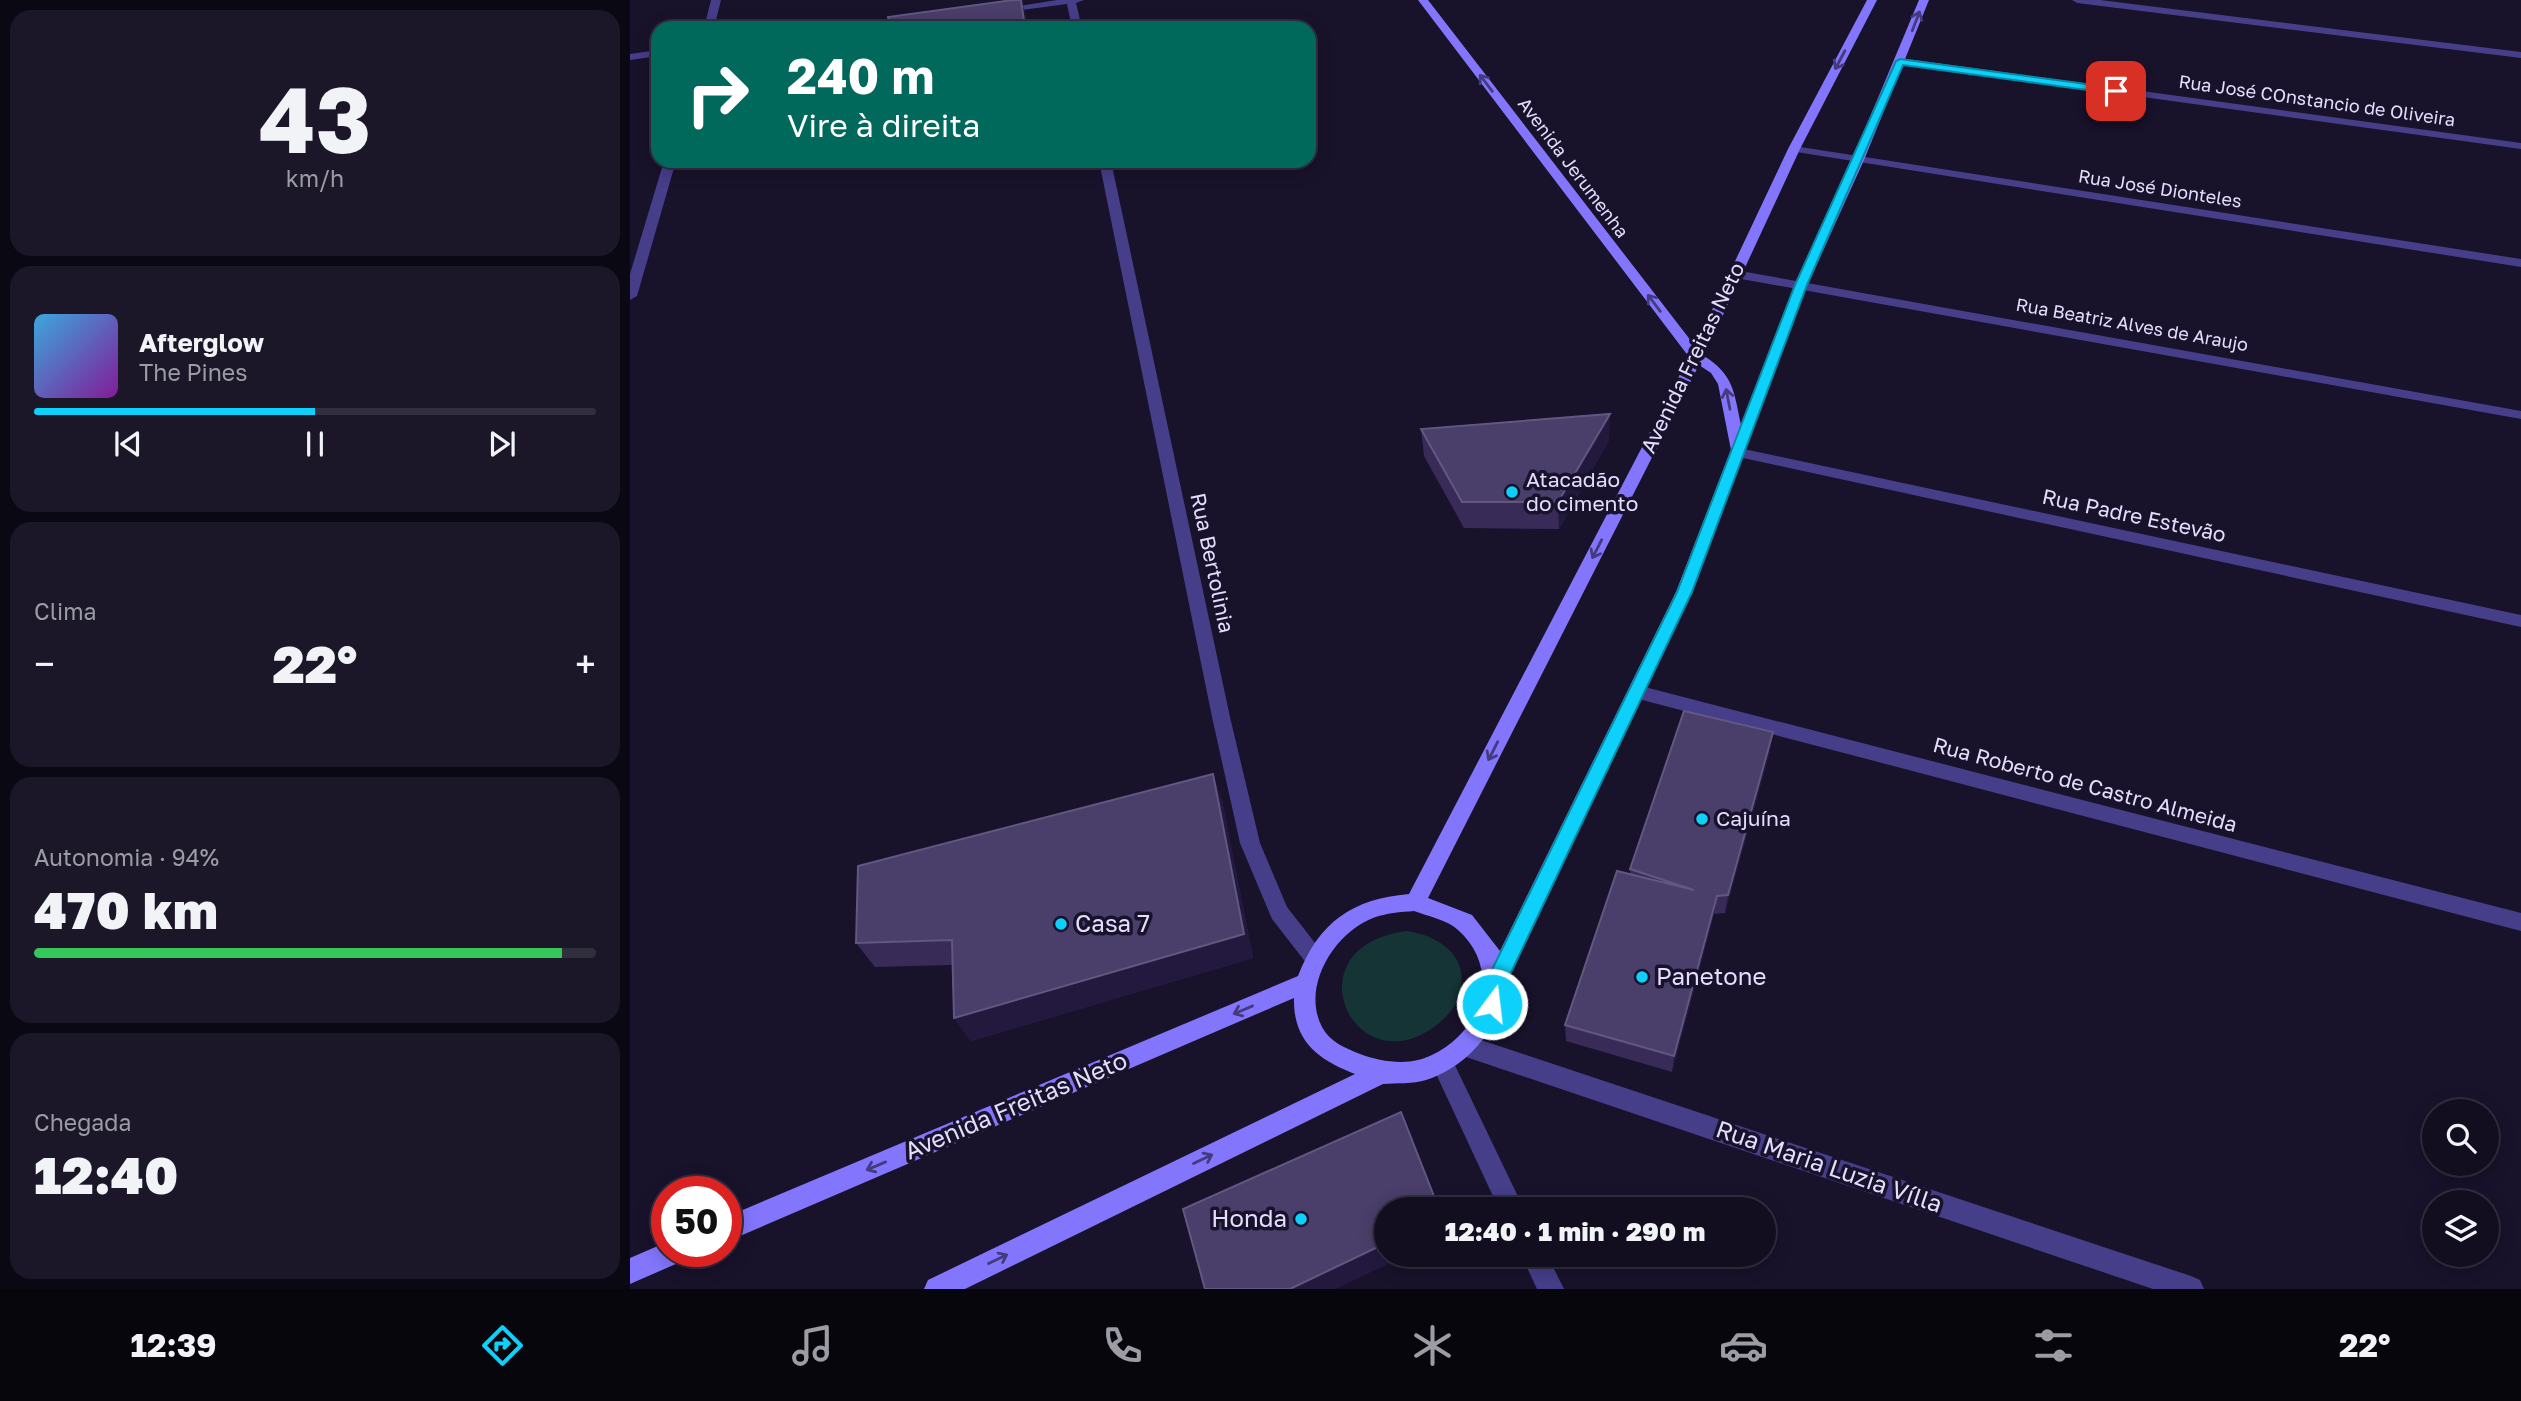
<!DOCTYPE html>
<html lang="pt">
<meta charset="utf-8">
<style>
body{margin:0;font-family:"Golos Text",sans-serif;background:#1b1729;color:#f1f3f6;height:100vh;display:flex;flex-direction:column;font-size:26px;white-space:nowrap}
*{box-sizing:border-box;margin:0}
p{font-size:23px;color:#9c9ca5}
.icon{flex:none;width:38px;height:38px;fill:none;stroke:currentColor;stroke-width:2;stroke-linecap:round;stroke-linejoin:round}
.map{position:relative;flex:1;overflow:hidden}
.panel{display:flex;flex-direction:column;gap:10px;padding:10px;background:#0a0812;width:630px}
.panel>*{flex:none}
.guide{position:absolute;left:21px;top:21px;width:665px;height:147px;border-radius:21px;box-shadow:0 4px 18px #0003,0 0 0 2px #312e3e;background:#00695c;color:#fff;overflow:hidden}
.controls{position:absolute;left:1792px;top:1099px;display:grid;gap:14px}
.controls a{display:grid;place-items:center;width:77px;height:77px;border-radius:50%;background:#120e20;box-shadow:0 4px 18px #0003,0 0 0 2px #312e3e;font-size:35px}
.speed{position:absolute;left:21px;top:1176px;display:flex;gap:14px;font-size:35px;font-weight:700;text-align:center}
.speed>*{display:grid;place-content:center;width:91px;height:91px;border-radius:50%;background:#120e20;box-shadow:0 4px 18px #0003,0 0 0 2px #312e3e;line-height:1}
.speed .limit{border:10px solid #d22;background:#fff;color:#111}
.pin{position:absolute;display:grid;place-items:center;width:60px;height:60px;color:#fff;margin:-30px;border-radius:14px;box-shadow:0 4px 10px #0006}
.me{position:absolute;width:77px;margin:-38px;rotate:15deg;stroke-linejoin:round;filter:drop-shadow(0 0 5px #0008)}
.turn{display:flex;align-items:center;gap:24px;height:147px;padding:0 21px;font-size:32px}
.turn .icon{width:91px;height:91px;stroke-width:2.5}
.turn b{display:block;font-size:49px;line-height:60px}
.big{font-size:52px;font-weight:800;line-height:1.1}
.panel .tile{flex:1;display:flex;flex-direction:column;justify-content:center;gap:10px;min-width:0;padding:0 24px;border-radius:21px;background:#1b1729}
.panel .dial{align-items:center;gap:0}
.dial b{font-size:91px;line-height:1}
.song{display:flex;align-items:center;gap:21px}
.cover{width:84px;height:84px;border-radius:10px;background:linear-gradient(135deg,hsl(200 70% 55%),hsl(290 70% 35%))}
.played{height:7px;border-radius:4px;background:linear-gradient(90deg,#0dd1fa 50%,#312e3e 50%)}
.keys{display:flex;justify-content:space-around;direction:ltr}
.heat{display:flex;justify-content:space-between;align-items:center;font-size:38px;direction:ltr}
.charge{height:10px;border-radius:5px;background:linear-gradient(90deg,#34c759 94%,#312e3e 0)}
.trip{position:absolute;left:744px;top:1197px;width:402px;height:70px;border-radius:35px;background:#120e20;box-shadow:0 4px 18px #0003,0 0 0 2px #312e3e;font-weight:800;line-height:70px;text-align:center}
.tab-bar{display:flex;height:112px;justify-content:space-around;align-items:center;background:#07060d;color:#9c9ca5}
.tab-bar .icon{width:49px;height:49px}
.tab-bar .current{color:#0dd1fa}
.tab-bar b{font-size:32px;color:#f1f3f6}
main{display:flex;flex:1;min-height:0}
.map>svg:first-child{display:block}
.green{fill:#153435}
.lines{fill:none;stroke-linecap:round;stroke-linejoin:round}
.minor{fill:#463e89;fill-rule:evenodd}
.tertiary{fill:#463e89;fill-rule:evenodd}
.secondary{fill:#8376fc;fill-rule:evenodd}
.wall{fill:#382b58}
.shaded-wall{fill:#23193f}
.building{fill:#4a3e6a;stroke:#625781;stroke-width:2}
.oneway{stroke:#433a7f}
.route{fill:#0dd1fa;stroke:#0888a2;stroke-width:2}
.poi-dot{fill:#0dd1fa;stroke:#18122b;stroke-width:2.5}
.labels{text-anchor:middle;stroke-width:7;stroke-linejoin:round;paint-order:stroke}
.far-street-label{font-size:18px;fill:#e3ddfe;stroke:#18122b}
.street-label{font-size:21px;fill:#e3ddfe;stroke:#18122b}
.poi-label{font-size:21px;fill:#e3ddfe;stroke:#18122b;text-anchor:start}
.near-poi-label{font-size:24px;fill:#e3ddfe;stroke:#18122b;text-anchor:start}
.near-street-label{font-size:24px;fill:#e3ddfe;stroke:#18122b}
</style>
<main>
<section class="panel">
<div class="tile dial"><b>43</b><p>km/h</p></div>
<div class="tile">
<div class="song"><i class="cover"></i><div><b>Afterglow</b><p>The Pines</p></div></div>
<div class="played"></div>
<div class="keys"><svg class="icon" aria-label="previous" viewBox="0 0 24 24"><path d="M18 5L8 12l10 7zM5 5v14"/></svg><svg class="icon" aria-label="pause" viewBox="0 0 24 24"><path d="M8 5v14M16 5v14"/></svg><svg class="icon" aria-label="next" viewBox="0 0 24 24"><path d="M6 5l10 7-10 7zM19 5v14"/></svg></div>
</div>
<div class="tile"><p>Clima</p>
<div class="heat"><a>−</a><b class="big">22°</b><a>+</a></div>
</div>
<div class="tile"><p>Autonomia · 94%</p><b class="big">470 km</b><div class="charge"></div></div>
<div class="tile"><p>Chegada</p><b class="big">12:40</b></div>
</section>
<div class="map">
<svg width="1891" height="1289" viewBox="0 0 1891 1289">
<rect width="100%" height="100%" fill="#18122b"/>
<path class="green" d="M777 931C810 936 841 957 829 996 824 1011 811 1023 798 1031 719 1079 662 945 777 931Z"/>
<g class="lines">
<g class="minor">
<polygon points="81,0 91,0 84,28 74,28"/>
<polygon points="427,0 454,0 446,3 452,28 442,28 437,4 369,13 364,10"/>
<polygon points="1442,0 1470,0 1891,52 1891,58 1447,3"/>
<polygon points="282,18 287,21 285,23 248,28 220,28"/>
<polygon points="28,50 28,56 0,60 0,54"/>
<polygon points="1270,58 1891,143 1891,149 1266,63 1266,59"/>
<polygon points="1164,146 1891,259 1891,267 1160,151 1160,147"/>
<polygon points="34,161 46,161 7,296 0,300 0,274"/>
<polygon points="469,161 481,161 600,717 630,843 657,907 696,957 693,964 685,967 677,964 642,919 610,843 582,717"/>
<polygon points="1105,270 1891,411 1891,419 1100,277 1099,274"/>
<polygon points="1109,448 1891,615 1891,627 1104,456 1101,453"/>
<polygon points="1007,685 1891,913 1891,931 1001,697 998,692 1001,687"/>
<polygon points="836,1035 1561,1276 1570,1280 1574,1289 1523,1289 836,1057 828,1054 825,1046 828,1038"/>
</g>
<g class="tertiary">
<polygon points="812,1052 820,1055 894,1209 869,1209 801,1063 804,1055"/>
<polygon points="891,1255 917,1255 934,1289 907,1289"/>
</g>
<g class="secondary">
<path d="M788 0H798L1065 346 1158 149 1237 0H1247L1170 149 1074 356C1104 375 1104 392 1111 425L1165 286 1222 160 1289 0H1299L1234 160 1177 286 1062 592 876 984C870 1028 839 1066 796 1080 783 1084 767 1083 753 1084L335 1289H294L298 1280 725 1074C689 1060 663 1042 664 998L96 1242V1217L668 976C689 922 722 899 779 894L1059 357ZM1069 365 1081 373 1088 384 1101 450 1046 592 870 951 842 915 798 898ZM784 911C797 916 818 920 828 930 876 973 848 1040 792 1059 772 1065 749 1061 730 1054 715 1048 700 1042 692 1027 671 987 704 933 743 918 756 913 771 912 784 911Z"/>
<polygon points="37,1242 37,1251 59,1251 55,1260 0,1284 0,1258"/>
</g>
</g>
<g class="wall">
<polygon points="791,429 979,440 929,529 834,528 794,456"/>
<polygon points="1140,751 1095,913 1084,914 1042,1072 936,1041 935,1025 1000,874 1000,869"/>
<polygon points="592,800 623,958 341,1041 324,1018 322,965 245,967 226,943"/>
</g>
<g class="shaded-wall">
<polygon points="391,0 398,21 399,28 395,28"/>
<polygon points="980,414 979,440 929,529 928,502"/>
<polygon points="1143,732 1140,751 1095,913 1098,895"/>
<polygon points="583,774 592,800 623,958 341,1041 324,1018"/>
<polygon points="1087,896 1084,914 1042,1072 1044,1056"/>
<polygon points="756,1243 756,1255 777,1255 706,1289 660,1289"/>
</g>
<g class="building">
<polygon points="383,0 391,0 395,28 260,28 258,17"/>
<polygon points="980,414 928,502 832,502 791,429"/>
<polygon points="1054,711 1143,732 1098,895 1087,896 1044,1056 935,1025 987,871 1064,890 1000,869"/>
<polygon points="583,774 614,934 324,1018 322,940 226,943 228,866"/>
<polygon points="771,1112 809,1209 756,1209 756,1243 660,1289 575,1289 553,1209"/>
</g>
<defs><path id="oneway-shaft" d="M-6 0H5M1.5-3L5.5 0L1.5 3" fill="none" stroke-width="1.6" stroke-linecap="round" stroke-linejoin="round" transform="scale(1.75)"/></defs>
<g class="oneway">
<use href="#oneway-shaft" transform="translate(1286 21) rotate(-69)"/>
<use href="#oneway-shaft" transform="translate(1210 60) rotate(118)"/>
<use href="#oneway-shaft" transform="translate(856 83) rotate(-127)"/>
<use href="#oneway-shaft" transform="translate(1024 303) rotate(-127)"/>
<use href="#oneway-shaft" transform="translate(1098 399) rotate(-101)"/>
<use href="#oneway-shaft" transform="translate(967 549) rotate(117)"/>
<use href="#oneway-shaft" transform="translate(863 751) rotate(117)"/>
<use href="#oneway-shaft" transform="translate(613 1010) rotate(157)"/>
<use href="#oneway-shaft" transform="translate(573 1159) rotate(-26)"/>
<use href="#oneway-shaft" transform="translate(246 1166) rotate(157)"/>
<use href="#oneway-shaft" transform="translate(368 1259) rotate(-26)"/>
</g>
<polygon class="route" points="1270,59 1486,88 1491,91 1486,94 1273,65 1177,285 1062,592 876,983 869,1011 862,1014 855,1011 852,1004 856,982 1047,592 1165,285 1266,61"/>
<g class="poi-dot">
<circle cx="882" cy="492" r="7"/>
<circle cx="1072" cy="819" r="7"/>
<circle cx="431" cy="924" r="7"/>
<circle cx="1012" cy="977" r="7"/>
<circle cx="671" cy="1219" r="7"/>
</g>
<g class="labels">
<g class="far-street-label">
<text transform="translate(1687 101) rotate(8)" y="6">Rua José COnstancio de Oliveira</text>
<text transform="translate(943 168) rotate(53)" y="6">Avenida Jerumenha</text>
<text transform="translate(1530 189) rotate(9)" y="6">Rua José Dionteles</text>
<text transform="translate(1502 325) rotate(10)" y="6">Rua Beatriz Alves de Araujo</text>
</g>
<g class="street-label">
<text transform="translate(1063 358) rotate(-64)" y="7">Avenida Freitas Neto</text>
<text transform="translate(1504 516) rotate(12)" y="7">Rua Padre Estevão</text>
<text transform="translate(582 563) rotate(78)" y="7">Rua Bertolinia</text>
<text transform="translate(1455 785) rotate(15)" y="7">Rua Roberto de Castro Almeida</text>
</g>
<g class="poi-label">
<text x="896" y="487">Atacadão<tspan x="896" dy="24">do cimento</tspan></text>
<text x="1086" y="826">Cajuína</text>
</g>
<g class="near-poi-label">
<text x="445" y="932">Casa 7</text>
<text x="1026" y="985">Panetone</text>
<text x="657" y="1227" text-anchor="end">Honda</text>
</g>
<g class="near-street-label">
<text transform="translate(386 1106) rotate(-23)" y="8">Avenida Freitas Neto</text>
<text transform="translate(1199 1167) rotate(19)" y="8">Rua Maria Luzia Vílla</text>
</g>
</g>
</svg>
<div class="controls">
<a><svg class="icon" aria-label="search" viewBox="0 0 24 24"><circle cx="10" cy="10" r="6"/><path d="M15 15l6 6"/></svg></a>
<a><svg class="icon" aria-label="layers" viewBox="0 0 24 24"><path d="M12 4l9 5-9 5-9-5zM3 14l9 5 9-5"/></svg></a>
</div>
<div class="speed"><div class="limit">50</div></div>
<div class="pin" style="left:1486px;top:91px;background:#d93025"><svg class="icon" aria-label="arrive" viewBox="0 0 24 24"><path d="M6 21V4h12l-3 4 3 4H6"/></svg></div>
<svg class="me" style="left:862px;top:1004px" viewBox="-20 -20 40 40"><circle r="17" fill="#0dd1fa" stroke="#fff" stroke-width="3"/><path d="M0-11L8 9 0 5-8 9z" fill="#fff"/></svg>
<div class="trip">12:40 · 1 min · 290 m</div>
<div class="guide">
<div class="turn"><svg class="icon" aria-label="right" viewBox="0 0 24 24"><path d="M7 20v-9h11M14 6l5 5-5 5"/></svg><div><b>240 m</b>Vire à direita</div></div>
</div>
</div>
</main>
<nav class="tab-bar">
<b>12:39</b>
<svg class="icon current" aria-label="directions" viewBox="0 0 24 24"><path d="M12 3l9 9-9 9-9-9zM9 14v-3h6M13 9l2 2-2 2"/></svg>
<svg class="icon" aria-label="music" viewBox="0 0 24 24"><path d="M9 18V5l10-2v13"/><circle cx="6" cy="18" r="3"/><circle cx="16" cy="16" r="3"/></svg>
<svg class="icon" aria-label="phone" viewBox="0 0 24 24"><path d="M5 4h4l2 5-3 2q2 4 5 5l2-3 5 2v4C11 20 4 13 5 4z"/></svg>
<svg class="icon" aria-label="climate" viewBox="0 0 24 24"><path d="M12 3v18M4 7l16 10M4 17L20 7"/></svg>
<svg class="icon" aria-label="car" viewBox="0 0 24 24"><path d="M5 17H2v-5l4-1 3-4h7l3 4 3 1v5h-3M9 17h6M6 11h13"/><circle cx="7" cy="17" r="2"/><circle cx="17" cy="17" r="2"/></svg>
<svg class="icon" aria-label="filters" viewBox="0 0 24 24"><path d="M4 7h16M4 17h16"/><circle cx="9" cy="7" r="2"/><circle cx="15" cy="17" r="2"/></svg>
<b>22°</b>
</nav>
